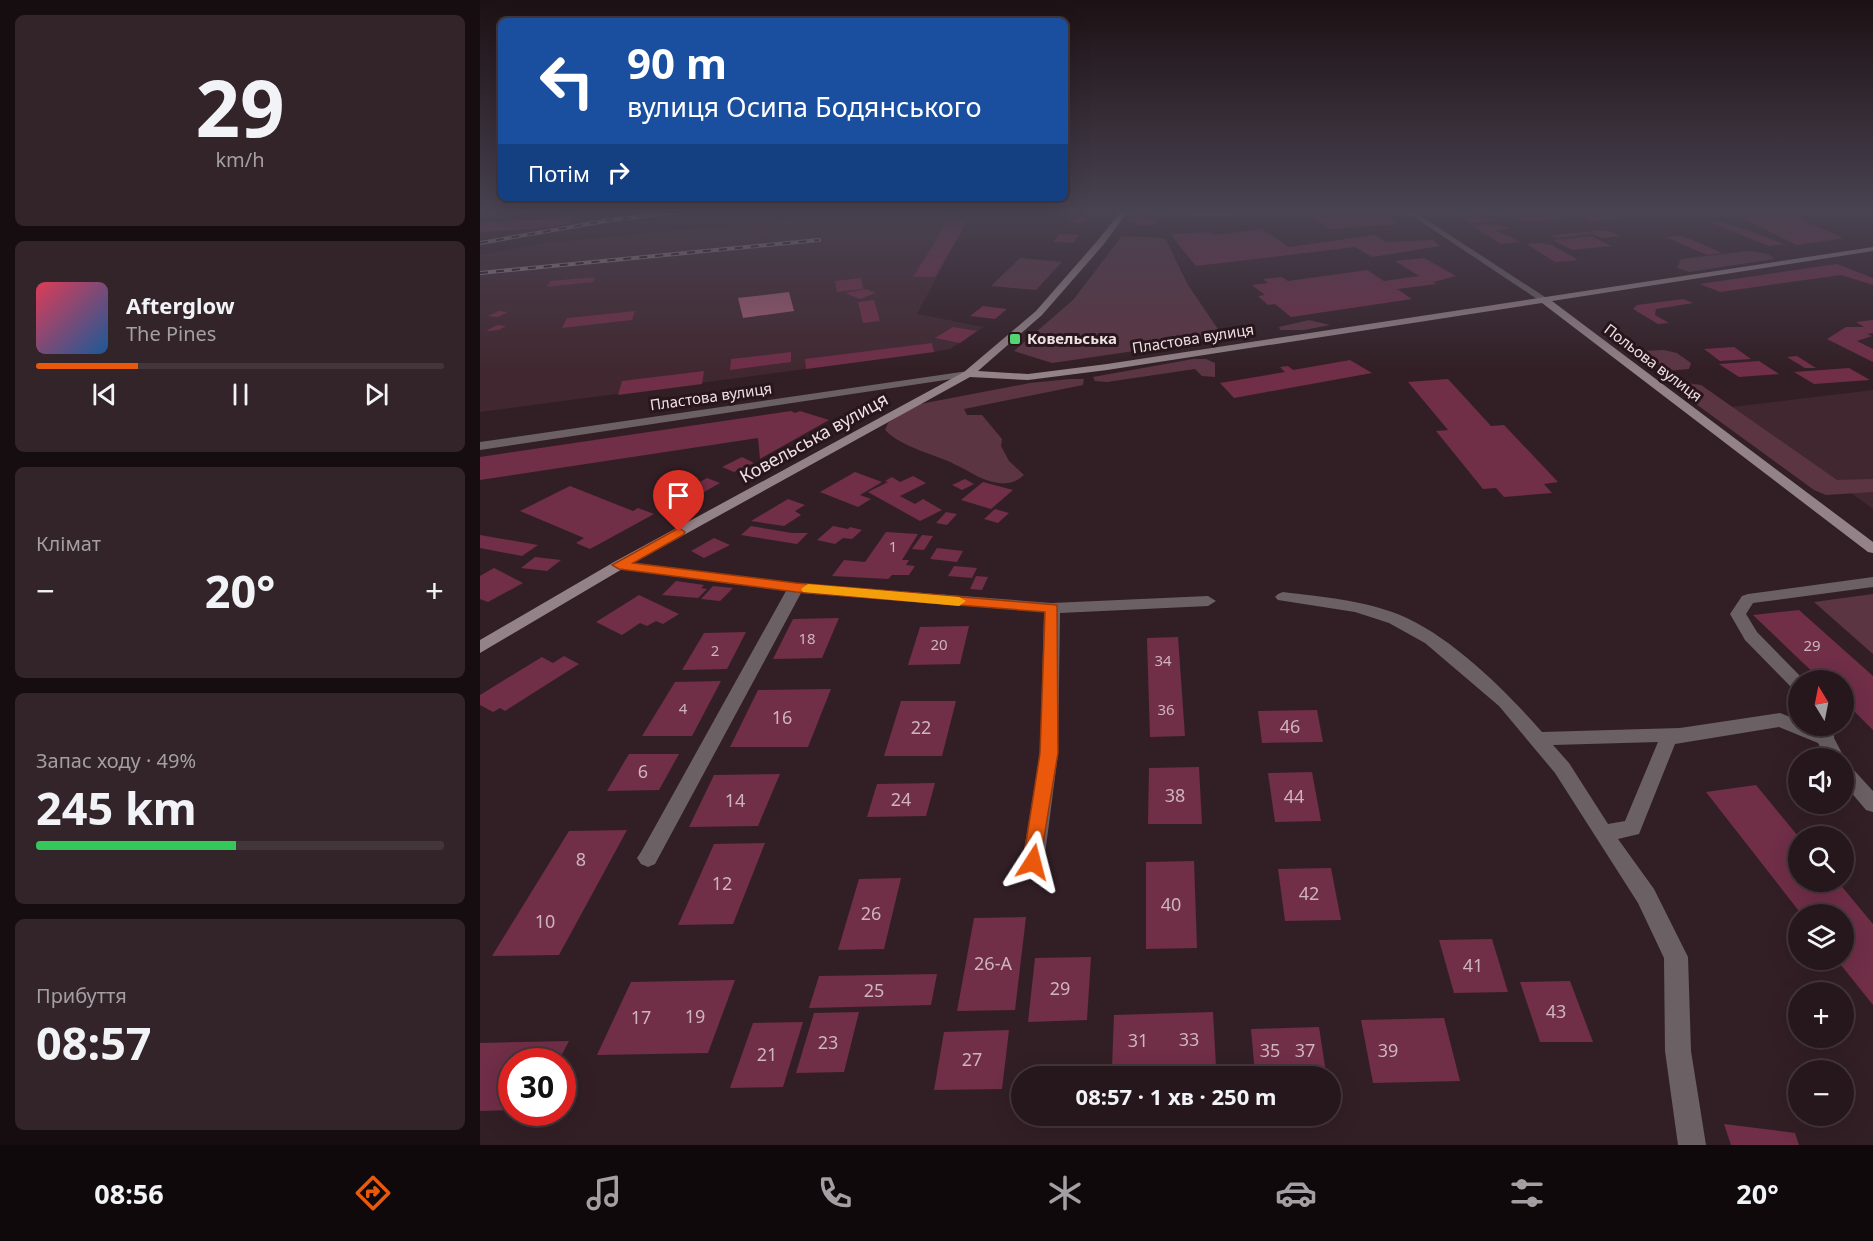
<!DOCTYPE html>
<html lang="uk">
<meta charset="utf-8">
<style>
body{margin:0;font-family:"Noto Sans",sans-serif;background:#322429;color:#f1f3f6;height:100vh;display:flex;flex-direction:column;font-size:22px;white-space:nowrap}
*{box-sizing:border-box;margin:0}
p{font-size:20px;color:#a49fa3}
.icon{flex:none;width:33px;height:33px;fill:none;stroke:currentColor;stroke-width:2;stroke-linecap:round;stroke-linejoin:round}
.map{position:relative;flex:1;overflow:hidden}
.panel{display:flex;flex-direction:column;gap:15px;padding:15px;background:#150d0f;width:480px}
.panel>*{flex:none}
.banner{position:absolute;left:18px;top:18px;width:570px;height:183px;border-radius:9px;box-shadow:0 6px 24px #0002,0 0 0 2px #42363b;background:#1a4fa0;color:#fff;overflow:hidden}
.needle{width:39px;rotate:350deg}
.tools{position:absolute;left:1308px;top:670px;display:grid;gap:12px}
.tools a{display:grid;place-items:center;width:66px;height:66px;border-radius:50%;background:#26171c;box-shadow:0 6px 24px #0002,0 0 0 2px #42363b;font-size:30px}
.speed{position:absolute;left:18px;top:1048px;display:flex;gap:12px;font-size:30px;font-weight:700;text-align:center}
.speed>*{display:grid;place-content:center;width:78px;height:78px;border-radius:50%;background:#26171c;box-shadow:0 6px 24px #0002,0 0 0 2px #42363b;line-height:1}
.speed .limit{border:9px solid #d22;background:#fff;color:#111}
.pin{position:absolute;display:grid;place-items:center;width:51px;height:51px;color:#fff;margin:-62px -26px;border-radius:50% 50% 50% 0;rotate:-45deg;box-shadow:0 0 6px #0007}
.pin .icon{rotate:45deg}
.me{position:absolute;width:66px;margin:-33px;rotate:9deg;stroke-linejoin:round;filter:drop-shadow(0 0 4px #0008)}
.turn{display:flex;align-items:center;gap:21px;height:126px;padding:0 30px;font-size:27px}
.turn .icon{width:78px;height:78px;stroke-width:2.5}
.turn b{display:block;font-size:42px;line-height:51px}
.then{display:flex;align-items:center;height:57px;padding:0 30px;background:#0003;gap:12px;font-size:22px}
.big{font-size:45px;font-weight:700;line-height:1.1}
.panel .tile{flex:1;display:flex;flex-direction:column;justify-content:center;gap:9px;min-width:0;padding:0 21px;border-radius:9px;background:#322429}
.panel .dial{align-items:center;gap:0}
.dial b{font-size:78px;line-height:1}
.song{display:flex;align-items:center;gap:18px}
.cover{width:72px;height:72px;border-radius:9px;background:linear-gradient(135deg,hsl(350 70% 55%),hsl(210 70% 35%))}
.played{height:6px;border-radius:3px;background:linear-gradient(90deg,#ea580c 25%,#42363b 25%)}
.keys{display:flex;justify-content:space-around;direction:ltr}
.heat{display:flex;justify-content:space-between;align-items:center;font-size:33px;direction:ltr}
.charge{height:9px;border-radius:4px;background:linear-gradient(90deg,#34c759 49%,#42363b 0)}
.trip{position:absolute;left:531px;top:1066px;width:330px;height:60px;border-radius:30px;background:#26171c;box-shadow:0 6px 24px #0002,0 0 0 2px #42363b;font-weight:700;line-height:60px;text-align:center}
.dock{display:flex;height:96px;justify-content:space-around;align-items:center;background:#0f090b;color:#a49fa3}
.dock .icon{width:42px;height:42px}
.dock .current{color:#ea580c}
.dock b{font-size:27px;color:#f1f3f6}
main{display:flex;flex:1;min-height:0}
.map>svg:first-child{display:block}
.built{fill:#412830}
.green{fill:#5c3543}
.water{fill:#a05a72}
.building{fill:#702e47}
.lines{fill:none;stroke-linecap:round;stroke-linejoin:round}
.street{fill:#6b6164;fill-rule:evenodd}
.secondary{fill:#938287;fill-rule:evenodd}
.rail-casing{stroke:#98888c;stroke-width:4}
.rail{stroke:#28161c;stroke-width:2;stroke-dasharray:8;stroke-linecap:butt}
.route{fill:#ea580c;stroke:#983908;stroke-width:1.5}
.slow{fill:#f59e0b}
.poi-dot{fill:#53d672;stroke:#28161c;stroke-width:2}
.labels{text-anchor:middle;stroke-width:6;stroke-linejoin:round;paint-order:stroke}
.far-poi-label{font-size:15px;font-weight:bold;fill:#ede0e3;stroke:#28161c;text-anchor:start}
.far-street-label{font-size:15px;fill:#ede0e3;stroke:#28161c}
.number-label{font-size:15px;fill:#ceb4bc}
.street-label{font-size:18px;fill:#ede0e3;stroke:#28161c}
.near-number-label{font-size:18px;fill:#ceb4bc}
</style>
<main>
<section class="panel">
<div class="tile dial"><b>29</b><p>km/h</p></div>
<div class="tile">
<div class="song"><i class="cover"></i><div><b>Afterglow</b><p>The Pines</p></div></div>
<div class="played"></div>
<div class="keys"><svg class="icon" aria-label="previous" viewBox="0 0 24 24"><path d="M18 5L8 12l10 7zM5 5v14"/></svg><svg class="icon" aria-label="pause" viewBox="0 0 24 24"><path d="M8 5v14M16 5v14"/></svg><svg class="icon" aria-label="next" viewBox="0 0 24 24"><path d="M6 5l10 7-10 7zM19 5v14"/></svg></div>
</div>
<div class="tile"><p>Клімат</p>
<div class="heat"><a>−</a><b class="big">20°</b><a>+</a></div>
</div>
<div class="tile"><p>Запас ходу · 49%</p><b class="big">245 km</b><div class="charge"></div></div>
<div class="tile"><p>Прибуття</p><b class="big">08:57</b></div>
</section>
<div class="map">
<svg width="1393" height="1145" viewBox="0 0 1393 1145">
<rect width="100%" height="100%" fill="#321f25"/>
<g class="built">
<polygon points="394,211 461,211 490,215 437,314 504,327 470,349 454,352 0,412 0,255 66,243"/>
<polygon points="1393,390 1393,509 1252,407"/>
</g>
<g class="green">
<polygon points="642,236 685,238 708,285 744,338 572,363 534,351 593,300"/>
<polygon points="1268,251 1288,254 1295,259 1209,272 1197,268 1201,259"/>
<polygon points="540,258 582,262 556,290 511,286"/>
<polygon points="829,320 850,325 824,330 800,330 799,327"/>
<path d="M1184 350 1197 353 1211 363 1209 369C1190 371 1168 373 1156 355L1163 351Z"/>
<polygon points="713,359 726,359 735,363 735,377 722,376 715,369 627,382 615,381 613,377"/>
<path d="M590 379H604L603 385 484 409 487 415H502L522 439 521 446 529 461 544 475C536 482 530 484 519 483 501 481 492 472 476 465 454 453 424 449 405 430L408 423 435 405 550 383Z"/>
<polygon points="1192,381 1221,385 1357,480 1393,479 1393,492 1346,495 1334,490 1194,388"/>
<polygon points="1393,594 1393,654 1334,602"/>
</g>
<polygon class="water" points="309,292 314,311 263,318 258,298"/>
<g class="building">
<polygon points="14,211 55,211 51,214 7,216"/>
<polygon points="826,211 899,211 917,224 850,229"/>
<polygon points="1023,211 1131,211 1147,218 1111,221 1103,217 1044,222"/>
<polygon points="1247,211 1303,211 1363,238 1317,245"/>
<polygon points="1000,213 1014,221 990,223 976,215"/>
<polygon points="652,215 667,215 665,219 677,219 673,226 654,225 656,221 646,221"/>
<polygon points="593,216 609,217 605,223 588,222"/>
<polygon points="96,217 88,223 75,227 0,232 0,223"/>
<polygon points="468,221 487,221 455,277 433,277"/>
<polygon points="1241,222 1270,231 1304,244 1289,246 1231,223"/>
<polygon points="1002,224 1024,226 1030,229 1015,230 1040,242 1021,244 991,225"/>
<polygon points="782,229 809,247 894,235 906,242 953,240 960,246 892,257 875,247 716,266 690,234 730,232 735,235"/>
<polygon points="1118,230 1132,232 1140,236 1122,238 1108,232"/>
<polygon points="1106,232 1111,234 1076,238 1071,235"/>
<polygon points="579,234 599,235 593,243 573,242"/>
<polygon points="1111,236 1131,246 1092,250 1073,240"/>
<polygon points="1200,236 1210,239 1242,253 1227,255 1186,237"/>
<polygon points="1059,243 1072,245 1098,260 1075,262 1047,244"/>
<polygon points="944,258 976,276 953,282 957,284 917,289 932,299 811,317 795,304 788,305 778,296 785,295 772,285 788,283 783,279 802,277 808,281 887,270 904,281 939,276 915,261"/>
<polygon points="1357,264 1393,278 1393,285 1361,275 1240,292 1220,284"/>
<polygon points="115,277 113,282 67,287 70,281"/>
<polygon points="381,278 383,289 357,292 355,281"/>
<polygon points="386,289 396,293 380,299 365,293"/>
<polygon points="1203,299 1213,303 1176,309 1175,315 1189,323 1178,324 1153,309 1157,305"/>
<polygon points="394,300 400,321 383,323 378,302"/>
<polygon points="503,306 527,309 515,319 490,316"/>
<polygon points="19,311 28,312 18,317 8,316"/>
<polygon points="155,311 152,320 82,328 87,318"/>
<polygon points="1393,320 1393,333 1387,334 1392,336 1377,341 1393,349 1393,362 1347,339 1366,327 1384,327 1376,322"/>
<polygon points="17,325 26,326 19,330 6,331"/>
<polygon points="473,327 497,331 480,343 455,338"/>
<polygon points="452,343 454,352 326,369 325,359"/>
<polygon points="1254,347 1271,359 1240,361 1224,349"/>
<polygon points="311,352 311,362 250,370 251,359"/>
<polygon points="1317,356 1336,368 1325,368 1307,357"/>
<polygon points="870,360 892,373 754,398 740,383 805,372 800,367 808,366 813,370"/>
<polygon points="1279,361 1299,374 1259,377 1239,364"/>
<polygon points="1369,368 1390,380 1334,384 1314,372"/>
<polygon points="224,371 222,384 138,395 142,381"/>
<polygon points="968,379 1011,426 1024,425 1078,482 1064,484 1072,493 1024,497 1016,488 1003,489 956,431 968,430 928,382"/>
<polygon points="311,411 315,413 320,411 349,420 280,459 278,438 0,480 0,457"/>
<polygon points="262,457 274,463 254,472 242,467"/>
<polygon points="375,472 402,482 380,495 391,499 378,507 340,492"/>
<polygon points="433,476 446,483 420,496 435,504 443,499 462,510 440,521 388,492 408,482 405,481 412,477 420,482"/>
<polygon points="227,478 240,483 203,504 189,499"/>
<polygon points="485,479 494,484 482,490 472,485"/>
<polygon points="503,482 533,490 511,509 481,500"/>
<polygon points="90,486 153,511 158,508 174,514 110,549 96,543 104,538 40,511"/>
<polygon points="308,499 325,505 315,511 321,515 304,526 271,521"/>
<polygon points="515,509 529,513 518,523 504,519"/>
<polygon points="466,512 477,514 467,525 456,523"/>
<polygon points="271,526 312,533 328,533 317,544 261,535"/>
<polygon points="353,526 368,529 370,527 382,530 372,539 363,538 355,544 337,540"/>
<polygon points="406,532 438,534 422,560 429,560 426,565 435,566 429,575 412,575 408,579 352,576 364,560 385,562"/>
<polygon points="0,535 58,545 42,556 0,548"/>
<polygon points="442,535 453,536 444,550 432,549"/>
<polygon points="234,538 250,545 224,558 211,551"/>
<polygon points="457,548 483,551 477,562 450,559"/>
<polygon points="55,557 81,560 67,571 41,568"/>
<polygon points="474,566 497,568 492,578 468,576"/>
<polygon points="14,568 43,583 8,602 0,599 0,576"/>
<polygon points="496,576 508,577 502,590 490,589"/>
<polygon points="196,581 224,585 221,588 227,589 218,598 182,595"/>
<polygon points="233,586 253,588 240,601 221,599"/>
<polygon points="159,595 199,614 183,624 176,621 167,626 160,623 142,635 116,622"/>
<polygon points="1319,610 1393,676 1393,730 1364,701 1364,681 1342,681 1273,615"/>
<polygon points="359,618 342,658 293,659 313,619"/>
<polygon points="489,626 480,664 428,665 440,627"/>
<polygon points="266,632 247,669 202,670 224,633"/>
<polygon points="698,637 705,736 670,737 667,638"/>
<polygon points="84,656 99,664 25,711 20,708 13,712 0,705 0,695 62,657 73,663"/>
<polygon points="241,681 212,736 162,736 195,682"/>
<polygon points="351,689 328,747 250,747 278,690"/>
<polygon points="421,701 476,701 462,756 404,756"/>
<polygon points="837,710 843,742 782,743 778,711"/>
<polygon points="149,754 199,754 179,790 127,791"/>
<polygon points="719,767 722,824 668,824 669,768"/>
<polygon points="832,772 841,821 795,822 788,773"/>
<polygon points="300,774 278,826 209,827 234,775"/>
<polygon points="455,783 446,816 387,817 397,784"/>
<polygon points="1276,785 1318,836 1318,882 1358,882 1393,924 1393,1005 1357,960 1364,960 1364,915 1322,915 1226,792"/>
<polygon points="147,830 79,955 12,956 89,831"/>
<polygon points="285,843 253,924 198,925 234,844"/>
<polygon points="714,861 717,948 666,949 666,862"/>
<polygon points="851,868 861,920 805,921 798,869"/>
<polygon points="421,878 404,949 358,950 379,879"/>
<polygon points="546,917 535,1010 477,1011 494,918"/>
<polygon points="1012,939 1028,992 974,993 959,940"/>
<polygon points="611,957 607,1020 548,1022 555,958"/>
<polygon points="457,974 451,1005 329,1008 339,976"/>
<polygon points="255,980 228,1053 117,1055 151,982"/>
<polygon points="1090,981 1113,1042 1060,1042 1040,982"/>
<polygon points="379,1012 364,1072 316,1073 334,1013"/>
<polygon points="733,1012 736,1066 632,1068 634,1015"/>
<polygon points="964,1018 980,1081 893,1083 881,1020"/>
<polygon points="323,1022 303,1087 250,1088 273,1023"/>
<polygon points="839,1027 846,1073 775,1075 771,1029"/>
<polygon points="529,1030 522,1089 454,1090 464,1032"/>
<polygon points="89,1041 78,1062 32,1062 32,1110 0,1111 0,1043"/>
<polygon points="1244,1124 1315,1133 1319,1145 1251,1145"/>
</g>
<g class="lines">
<g class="street">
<polygon points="640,211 749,212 758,211 751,216 643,214"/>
<polygon points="925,211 933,211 1068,299 1060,301"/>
<polygon points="488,371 492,372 492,376 0,450 0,442"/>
<polygon points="139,561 316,583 572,603 728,596 736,601 728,606 580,613 578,754 564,862 560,868 553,871 546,868 542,862 560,754 564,612 321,593 175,864 168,867 161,864 157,858 161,852 306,591 134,568 132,565 134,562"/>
<polygon points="1393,577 1393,587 1273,603 1266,614 1277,632 1324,680 1318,681 1318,690 1312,688 1265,640 1250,614 1262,596 1268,594"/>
<path d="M803 592C842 597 883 600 920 615 971 636 1026 691 1062 732L1200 728 1300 713 1318 720V726H1355L1354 738 1365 759 1364 763V759H1347L1338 743 1299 727 1195 744 1159 834 1138 839 1174 889 1208 957 1211 1051 1226 1145H1198L1185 1051 1184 958 1158 903 1075 773 1019 706 945 643 909 623 875 612 798 600 795 597 798 594ZM1178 742 1145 821 1128 824 1089 763 1073 745Z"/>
<polygon points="1364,765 1371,767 1393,791 1393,812 1386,810 1364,784"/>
</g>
<polygon class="secondary" points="641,211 648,211 624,244 562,315 498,371 548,374 627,364 1393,247 1393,251 1072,301 1393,542 1393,553 1388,552 1062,303 627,370 548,380 490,377 144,568 0,653 0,640 134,562 484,372 556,311 618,240"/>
<g class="rail-casing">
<g id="rail">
<polyline points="0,243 131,220 203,211"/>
<polyline points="0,273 339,240"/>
</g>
</g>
<use href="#rail" class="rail"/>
</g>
<linearGradient id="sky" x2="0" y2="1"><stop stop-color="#1c1114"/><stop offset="0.57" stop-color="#494251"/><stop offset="1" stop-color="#494251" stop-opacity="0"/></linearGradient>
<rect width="1393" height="371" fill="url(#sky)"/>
<polygon class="route" points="199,528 205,532 203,535 153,563 316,583 577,605 578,753 559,868 553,870 546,868 543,862 560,753 565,612 316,592 139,569 132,565"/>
<polygon class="slow" points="328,584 479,597 486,601 479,606 323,592 321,589"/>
<rect class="poi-dot" x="529" y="333" width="12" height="12" rx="3"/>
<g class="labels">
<g class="far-poi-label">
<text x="547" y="344">Ковельська</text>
</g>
<g class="far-street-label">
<text transform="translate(713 339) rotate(-9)" y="5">Пластова вулиця</text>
<text transform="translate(1173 363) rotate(37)" y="5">Польова вулиця</text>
<text transform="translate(231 397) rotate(-8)" y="5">Пластова вулиця</text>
</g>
<g class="number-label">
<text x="413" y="552">1</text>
<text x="327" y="644">18</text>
<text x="459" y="650">20</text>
<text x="1332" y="651">29</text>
<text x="235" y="656">2</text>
<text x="683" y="666">34</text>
<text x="203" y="714">4</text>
<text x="686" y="715">36</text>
</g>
<g class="street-label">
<text transform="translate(334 438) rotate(-29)" y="6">Ковельська вулиця</text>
</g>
<g class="near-number-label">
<text x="302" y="724">16</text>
<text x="810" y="733">46</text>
<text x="441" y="734">22</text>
<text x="163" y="778">6</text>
<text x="695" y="802">38</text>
<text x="814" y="803">44</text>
<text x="421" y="806">24</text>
<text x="255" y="807">14</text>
<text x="101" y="866">8</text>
<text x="242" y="890">12</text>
<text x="829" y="900">42</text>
<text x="691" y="911">40</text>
<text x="391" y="920">26</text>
<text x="65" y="928">10</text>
<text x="513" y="970">26-А</text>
<text x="993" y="972">41</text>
<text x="580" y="995">29</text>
<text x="394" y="997">25</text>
<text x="1076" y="1018">43</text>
<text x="215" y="1023">19</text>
<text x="161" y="1024">17</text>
<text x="709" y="1046">33</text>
<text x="658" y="1047">31</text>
<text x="348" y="1049">23</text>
<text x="790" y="1057">35</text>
<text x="825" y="1057">37</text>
<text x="908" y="1057">39</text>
<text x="287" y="1061">21</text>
<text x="492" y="1066">27</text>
</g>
</g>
</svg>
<div class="tools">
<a><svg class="needle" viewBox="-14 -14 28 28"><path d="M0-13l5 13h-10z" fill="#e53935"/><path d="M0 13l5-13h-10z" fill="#a49fa3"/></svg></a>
<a><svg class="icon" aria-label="sound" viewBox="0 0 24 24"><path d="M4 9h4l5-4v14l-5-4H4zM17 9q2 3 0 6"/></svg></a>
<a><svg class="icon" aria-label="search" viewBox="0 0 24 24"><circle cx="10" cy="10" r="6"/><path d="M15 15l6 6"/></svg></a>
<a><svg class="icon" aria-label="layers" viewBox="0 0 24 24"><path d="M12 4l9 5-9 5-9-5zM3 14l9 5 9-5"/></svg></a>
<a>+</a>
<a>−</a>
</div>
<div class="speed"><div class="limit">30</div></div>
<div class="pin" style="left:199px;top:532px;background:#d93025"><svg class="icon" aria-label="arrive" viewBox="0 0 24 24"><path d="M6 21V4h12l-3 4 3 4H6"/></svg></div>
<svg class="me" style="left:553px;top:862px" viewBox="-20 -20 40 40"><path d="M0-17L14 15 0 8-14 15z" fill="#ea580c" stroke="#fff" stroke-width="4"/></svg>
<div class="trip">08:57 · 1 хв · 250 m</div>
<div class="banner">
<div class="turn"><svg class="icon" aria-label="left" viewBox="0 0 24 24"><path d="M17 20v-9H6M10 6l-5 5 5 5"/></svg><div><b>90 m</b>вулиця Осипа Бодянського</div></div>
<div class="then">Потім<svg class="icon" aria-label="right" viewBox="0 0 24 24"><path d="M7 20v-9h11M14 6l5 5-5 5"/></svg></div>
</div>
</div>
</main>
<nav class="dock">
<b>08:56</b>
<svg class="icon current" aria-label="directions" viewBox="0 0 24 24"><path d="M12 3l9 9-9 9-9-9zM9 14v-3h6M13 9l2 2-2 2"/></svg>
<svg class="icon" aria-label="music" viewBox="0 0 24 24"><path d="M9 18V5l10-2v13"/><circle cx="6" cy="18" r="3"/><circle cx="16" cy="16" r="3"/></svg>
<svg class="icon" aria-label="phone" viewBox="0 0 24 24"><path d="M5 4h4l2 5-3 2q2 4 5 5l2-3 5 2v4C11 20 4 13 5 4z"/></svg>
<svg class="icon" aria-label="climate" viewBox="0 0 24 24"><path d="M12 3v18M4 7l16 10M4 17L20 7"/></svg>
<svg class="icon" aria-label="car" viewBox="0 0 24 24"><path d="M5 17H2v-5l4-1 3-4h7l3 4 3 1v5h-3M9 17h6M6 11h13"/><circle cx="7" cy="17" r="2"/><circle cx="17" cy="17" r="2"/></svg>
<svg class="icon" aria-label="filters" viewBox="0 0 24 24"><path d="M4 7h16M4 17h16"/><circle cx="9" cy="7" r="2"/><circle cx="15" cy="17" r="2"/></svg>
<b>20°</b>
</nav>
